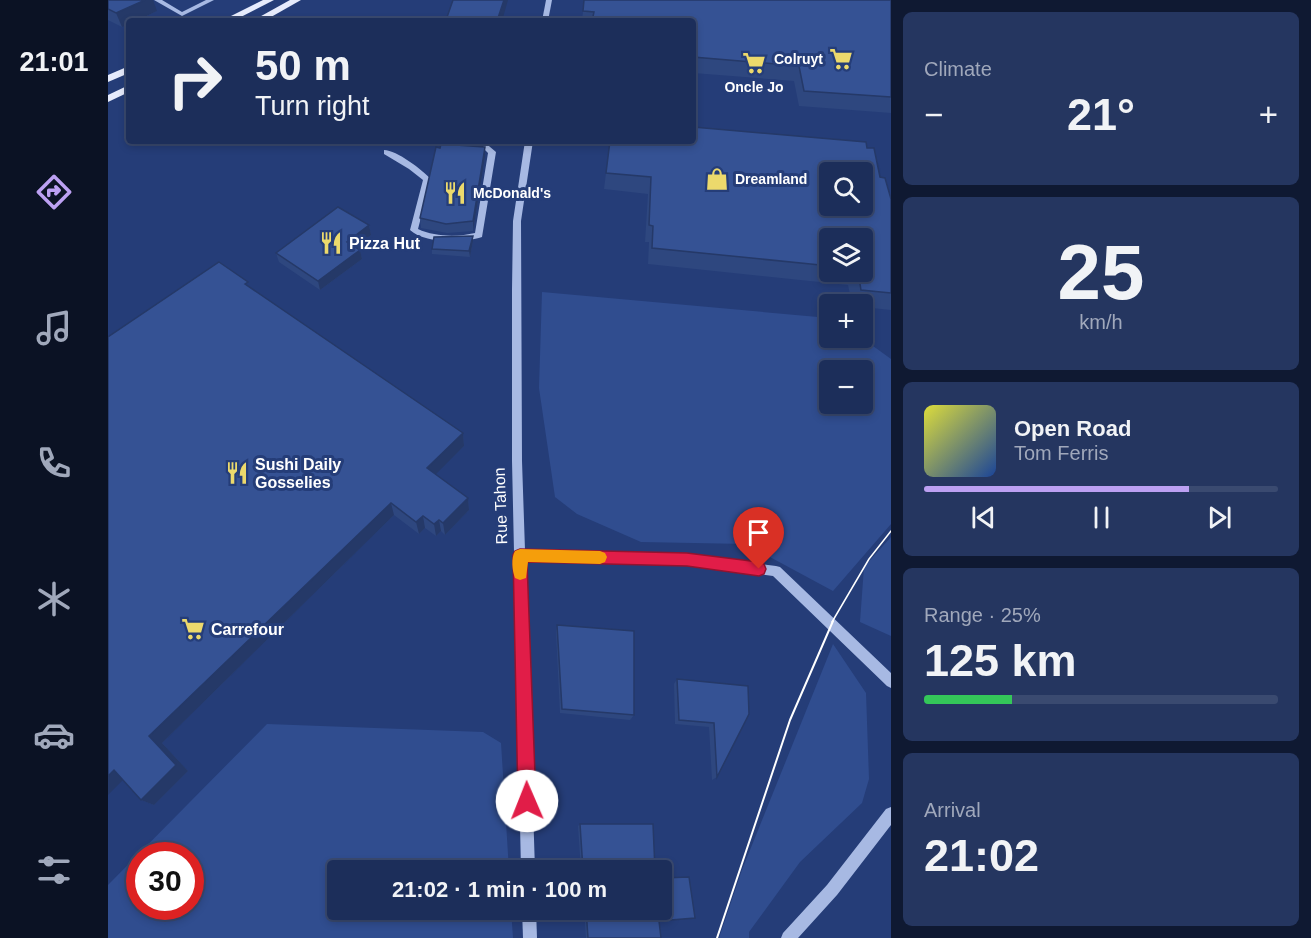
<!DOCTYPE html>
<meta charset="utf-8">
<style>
body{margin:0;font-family:Arial,sans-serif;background:#253660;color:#f1f3f6;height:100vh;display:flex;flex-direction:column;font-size:22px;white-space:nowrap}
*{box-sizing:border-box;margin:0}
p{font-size:20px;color:#a0a8bb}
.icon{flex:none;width:33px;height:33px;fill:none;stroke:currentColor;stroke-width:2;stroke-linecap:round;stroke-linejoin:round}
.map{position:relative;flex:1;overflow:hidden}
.panel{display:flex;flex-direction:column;gap:12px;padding:12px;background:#0f1932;width:420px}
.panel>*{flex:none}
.top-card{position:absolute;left:18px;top:18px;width:570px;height:126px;border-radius:6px;box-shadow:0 3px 9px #0003,0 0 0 2px #3a4a70;background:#1c2e5a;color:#f1f3f6;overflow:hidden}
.tools{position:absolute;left:711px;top:162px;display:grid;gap:12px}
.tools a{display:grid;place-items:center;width:54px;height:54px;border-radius:6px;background:#1c2e5a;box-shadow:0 3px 9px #0003,0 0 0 2px #3a4a70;font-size:30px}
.speed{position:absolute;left:18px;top:842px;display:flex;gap:12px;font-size:30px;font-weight:700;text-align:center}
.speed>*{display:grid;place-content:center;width:78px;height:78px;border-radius:50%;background:#1c2e5a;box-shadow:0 3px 9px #0003,0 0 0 2px #3a4a70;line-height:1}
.speed .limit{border:9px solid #d22;background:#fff;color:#111}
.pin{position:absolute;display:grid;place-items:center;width:51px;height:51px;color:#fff;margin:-62px -26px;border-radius:50% 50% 50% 0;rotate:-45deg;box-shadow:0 0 6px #0007}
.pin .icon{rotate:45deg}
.me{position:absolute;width:66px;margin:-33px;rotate:359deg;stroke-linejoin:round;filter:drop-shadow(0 0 4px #0008)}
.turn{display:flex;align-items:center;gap:21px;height:126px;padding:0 30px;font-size:27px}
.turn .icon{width:78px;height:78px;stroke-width:2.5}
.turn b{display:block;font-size:42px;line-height:51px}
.big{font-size:45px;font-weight:700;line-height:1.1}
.panel .card{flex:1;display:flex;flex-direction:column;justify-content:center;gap:9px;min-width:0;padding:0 21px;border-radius:9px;background:#253660}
.panel .dial{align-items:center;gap:0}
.dial b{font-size:78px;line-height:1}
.song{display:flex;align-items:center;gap:18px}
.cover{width:72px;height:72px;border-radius:9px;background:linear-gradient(135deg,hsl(60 70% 55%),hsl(220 70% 35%))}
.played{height:6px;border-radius:3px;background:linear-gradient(90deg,#bca0f2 75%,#3a4a70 75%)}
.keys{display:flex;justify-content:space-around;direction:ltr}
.heat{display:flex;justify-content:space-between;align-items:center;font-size:33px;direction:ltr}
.charge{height:9px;border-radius:4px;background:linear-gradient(90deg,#34c759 25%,#3a4a70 0)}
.trip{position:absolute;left:219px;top:860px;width:345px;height:60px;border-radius:6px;background:#1c2e5a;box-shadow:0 3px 9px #0003,0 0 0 2px #3a4a70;font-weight:700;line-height:60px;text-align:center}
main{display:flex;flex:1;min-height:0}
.tabs{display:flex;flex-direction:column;width:108px;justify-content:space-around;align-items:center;background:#0b1224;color:#a0a8bb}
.tabs .icon{width:42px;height:42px}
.tabs .on{color:#bca0f2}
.tabs b{font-size:27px;color:#f1f3f6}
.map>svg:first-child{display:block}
.green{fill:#304d8f;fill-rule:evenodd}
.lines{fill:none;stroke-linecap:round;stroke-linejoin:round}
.minor{fill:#a7b9e3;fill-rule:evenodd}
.major{fill:#e6ebfc;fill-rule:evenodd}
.tram-far1{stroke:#fff;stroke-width:1.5}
.tram{stroke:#fff;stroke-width:2}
.wall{fill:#2e477f;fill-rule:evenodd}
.shaded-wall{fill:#253968}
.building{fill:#355294;stroke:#253968;stroke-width:1.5;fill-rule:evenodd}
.route{fill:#e11d48;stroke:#92132f;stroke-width:1.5}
.slow{fill:#f59e0b}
.labels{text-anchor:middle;stroke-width:6;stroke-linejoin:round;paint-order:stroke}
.far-poi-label{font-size:14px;font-weight:bold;fill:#fff;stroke:#253d78;text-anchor:start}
.poi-label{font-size:16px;font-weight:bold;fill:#fff;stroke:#253d78;text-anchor:start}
.street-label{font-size:16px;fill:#fff;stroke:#253d78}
</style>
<main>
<nav class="tabs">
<b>21:01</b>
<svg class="icon on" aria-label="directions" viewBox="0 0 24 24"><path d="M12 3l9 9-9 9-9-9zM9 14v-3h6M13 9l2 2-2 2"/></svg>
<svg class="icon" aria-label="music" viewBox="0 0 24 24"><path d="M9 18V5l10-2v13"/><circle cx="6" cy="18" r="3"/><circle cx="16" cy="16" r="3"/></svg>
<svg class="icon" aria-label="phone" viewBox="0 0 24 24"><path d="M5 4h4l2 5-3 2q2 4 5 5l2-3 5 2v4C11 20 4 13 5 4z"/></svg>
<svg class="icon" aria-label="climate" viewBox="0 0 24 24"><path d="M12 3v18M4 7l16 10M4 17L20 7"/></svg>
<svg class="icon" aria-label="car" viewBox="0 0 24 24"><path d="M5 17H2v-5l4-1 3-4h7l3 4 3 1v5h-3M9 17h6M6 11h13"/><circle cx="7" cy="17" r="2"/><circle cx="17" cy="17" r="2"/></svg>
<svg class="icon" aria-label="filters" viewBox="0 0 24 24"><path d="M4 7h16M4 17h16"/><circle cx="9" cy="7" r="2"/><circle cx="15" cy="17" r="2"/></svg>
</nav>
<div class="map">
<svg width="783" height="938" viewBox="0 0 783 938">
<rect width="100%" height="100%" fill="#253d78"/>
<g class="green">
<path d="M434 292 721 318 722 338H754L783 359V524L725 591 638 544 533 542 469 514 447 497 431 388ZM722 370H754V404H722Z"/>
<polygon points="783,537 783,636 752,622 756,567"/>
<polygon points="725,644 758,693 761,779 754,803 692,862 641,932 641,938 611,938 634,870"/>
<path d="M159 724 375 732 393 743 401 870H230V909H403L405 938H0V885ZM32 855H82V906H32Z"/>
</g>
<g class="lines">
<g class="minor">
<polygon points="46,0 54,0 74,12 98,0 106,0 74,16"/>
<polygon points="438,0 444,0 440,21 434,21"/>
<path d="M327 141H375L388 152 374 237C355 243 317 244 302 230L315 180 301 169 276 154V150C289 150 314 170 323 179L310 229C327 237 350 237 367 233L380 153 372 145 331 143Z"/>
<polygon points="417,141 425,141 413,221 414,461 417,550 579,555 668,566 672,567 783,673 783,688 779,686 665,576 579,565 417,560 427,870 413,870 404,461 404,290 405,221"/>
<polygon points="783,807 783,825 729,895 690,938 673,938 675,933 719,885 778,809"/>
<polygon points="414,909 428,909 429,938 415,938"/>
</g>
<g class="major">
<polygon points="155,0 166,0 125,21 113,21"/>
<polygon points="182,0 193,0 156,21 144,21"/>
<polygon points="21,66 21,73 0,82 0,75"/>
<polygon points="21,85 21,92 0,102 0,95"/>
</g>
<polyline class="tram-far1" points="724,622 761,559 783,531"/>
<polyline class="tram" points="609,938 682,720 725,621"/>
</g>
<g class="wall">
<polygon points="0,0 49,11 28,21 21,21 14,27 0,20"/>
<polygon points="783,0 783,113 691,106 686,81 585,73 585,21 474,21 475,11"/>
<path d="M502 141H585L759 148 783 199V310L754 307V304H744L740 285 540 264 541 242H537L540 194 496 189ZM722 238 754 272H722Z"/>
<polygon points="377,147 377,157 365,231 339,233 313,228 312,218"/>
<polygon points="261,225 263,235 247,246 252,250 254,259 212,290 171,262 168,253"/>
<polygon points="365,236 365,241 362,257 324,254 324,249"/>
<polygon points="142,288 355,433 356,446 327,474 360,498 361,510 337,535 333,531 328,536 317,528 311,534 286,515 54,743 80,771 46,805 33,800"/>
<polygon points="449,625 526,715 522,720 452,713 448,632"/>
<polygon points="569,679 641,714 609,777 604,780 601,727 567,724 566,684"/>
<polygon points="472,824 547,870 473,870 470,826"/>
<polygon points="476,909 554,909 551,921 553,938 478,938"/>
</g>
<g class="shaded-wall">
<polygon points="34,0 45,0 49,11 28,21 21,21 21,24 14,27 8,13"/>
<polygon points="396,0 400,0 394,21 389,21"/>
<polygon points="377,147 377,157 365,231 365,221"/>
<polygon points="261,225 263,235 241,251 239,242"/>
<polygon points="365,236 365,241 362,257 361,251"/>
<polygon points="252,250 254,259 212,290 210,281"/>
<polygon points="355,433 356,446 321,481 319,468"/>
<polygon points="360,498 361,510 337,535 335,523"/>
<polygon points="283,503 286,515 54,743 80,771 46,805 33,800 41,736"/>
<polygon points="315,516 317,528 311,534 308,522"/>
<polygon points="331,520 333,531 328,536 326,524"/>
<polygon points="6,770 20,775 0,795 0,776"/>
</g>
<g class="building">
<polygon points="0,0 37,0 8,13 0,9"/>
<polygon points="345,0 396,0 389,21 356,21 338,20"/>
<polygon points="476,0 783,0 783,97 696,91 691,66 585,57 585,21 484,21 486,12 475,11"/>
<path d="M585 127 758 142 759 148H766L772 177 777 178 783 199V293L753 290 750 272H754V238H722V266L544 248 545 226 541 225 543 177 498 173 502 141H585ZM722 172H754V206H722Z"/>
<polygon points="333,144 377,147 365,221 338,224 312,218 328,147 332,148"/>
<polygon points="230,207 261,225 239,242 252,250 210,281 168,253"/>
<polygon points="365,236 361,251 324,249 326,237"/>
<polygon points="111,262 140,282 137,284 355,433 319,468 360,498 335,523 331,520 326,524 315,516 308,522 283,503 41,736 68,765 33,800 6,770 0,776 0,337"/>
<polygon points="449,625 526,631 526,715 454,709"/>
<polygon points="569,679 640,686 641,714 609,777 606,723 571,720"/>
<polygon points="472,824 545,824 547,870 475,870"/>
<polygon points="581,877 587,918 551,921 553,938 480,938 478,909 554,909 554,878"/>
</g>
<polygon class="route" points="412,549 579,553 651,562 656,564 658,569 656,574 651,576 579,566 419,562 428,801 425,807 419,810 413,807 410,801 405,555 407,551"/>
<path class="slow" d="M412 549 492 551 497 553 499 557 497 562 492 564 420 562 418 578 412 580 407 578C404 570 403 558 407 551Z"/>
<defs>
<g id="supermarket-bare" transform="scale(1.8)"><path d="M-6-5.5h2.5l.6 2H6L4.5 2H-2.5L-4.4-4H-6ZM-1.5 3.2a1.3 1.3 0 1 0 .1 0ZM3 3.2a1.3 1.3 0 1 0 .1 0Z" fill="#ecd96c" stroke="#253d78" stroke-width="2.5" paint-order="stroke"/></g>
<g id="shop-bare" transform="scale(1.8)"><path d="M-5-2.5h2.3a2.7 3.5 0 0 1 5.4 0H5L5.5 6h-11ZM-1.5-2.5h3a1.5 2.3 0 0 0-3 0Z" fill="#ecd96c" stroke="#253d78" stroke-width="2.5" paint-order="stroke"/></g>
<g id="restaurant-bare" transform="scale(1.8)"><path d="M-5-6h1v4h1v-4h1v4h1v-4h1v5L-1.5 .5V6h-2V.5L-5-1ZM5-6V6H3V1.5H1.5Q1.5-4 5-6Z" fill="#ecd96c" stroke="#253d78" stroke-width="2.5" paint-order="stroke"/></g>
</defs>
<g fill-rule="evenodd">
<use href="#supermarket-bare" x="733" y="59"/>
<use href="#supermarket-bare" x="646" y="63"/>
<use href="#shop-bare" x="609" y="179"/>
<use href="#restaurant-bare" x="347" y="193"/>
<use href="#restaurant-bare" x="223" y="243"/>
<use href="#restaurant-bare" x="129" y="473"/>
<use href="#supermarket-bare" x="85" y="629"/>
</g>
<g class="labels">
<g class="far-poi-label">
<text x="715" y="64" text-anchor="end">Colruyt</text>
<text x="646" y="92" text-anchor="middle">Oncle Jo</text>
<text x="627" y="184">Dreamland</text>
<text x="365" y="198">McDonald's</text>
</g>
<g class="poi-label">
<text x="241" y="249">Pizza Hut</text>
<text x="147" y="470">Sushi Daily<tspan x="147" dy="18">Gosselies</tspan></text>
<text x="103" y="635">Carrefour</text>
</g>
<g class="street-label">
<text transform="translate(392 506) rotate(-92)" y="6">Rue Tahon</text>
</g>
</g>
</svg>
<div class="tools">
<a><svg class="icon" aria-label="search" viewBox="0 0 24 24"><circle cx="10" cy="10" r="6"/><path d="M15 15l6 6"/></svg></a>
<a><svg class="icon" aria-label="layers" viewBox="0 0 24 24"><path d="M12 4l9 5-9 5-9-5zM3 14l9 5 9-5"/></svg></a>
<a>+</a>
<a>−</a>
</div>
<div class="speed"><div class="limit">30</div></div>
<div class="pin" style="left:651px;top:569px;background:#d93025"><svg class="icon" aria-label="arrive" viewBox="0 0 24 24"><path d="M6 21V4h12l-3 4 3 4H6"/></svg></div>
<svg class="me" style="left:419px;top:801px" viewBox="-20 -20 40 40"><circle r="19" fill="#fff"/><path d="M0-13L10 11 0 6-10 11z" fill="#e11d48"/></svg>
<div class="trip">21:02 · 1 min · 100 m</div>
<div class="top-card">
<div class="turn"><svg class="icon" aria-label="right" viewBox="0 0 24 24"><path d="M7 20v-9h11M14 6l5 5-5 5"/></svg><div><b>50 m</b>Turn right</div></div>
</div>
</div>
<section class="panel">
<div class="card"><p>Climate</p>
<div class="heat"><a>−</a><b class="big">21°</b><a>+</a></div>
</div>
<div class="card dial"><b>25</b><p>km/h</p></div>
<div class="card">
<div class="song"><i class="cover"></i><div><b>Open Road</b><p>Tom Ferris</p></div></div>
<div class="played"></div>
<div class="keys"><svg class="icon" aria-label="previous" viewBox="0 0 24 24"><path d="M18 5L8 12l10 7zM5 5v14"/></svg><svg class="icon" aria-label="pause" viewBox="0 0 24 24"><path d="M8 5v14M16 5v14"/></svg><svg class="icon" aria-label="next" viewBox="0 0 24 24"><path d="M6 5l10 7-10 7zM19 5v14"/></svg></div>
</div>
<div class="card"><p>Range · 25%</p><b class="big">125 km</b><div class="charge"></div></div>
<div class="card"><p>Arrival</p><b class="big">21:02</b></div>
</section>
</main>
